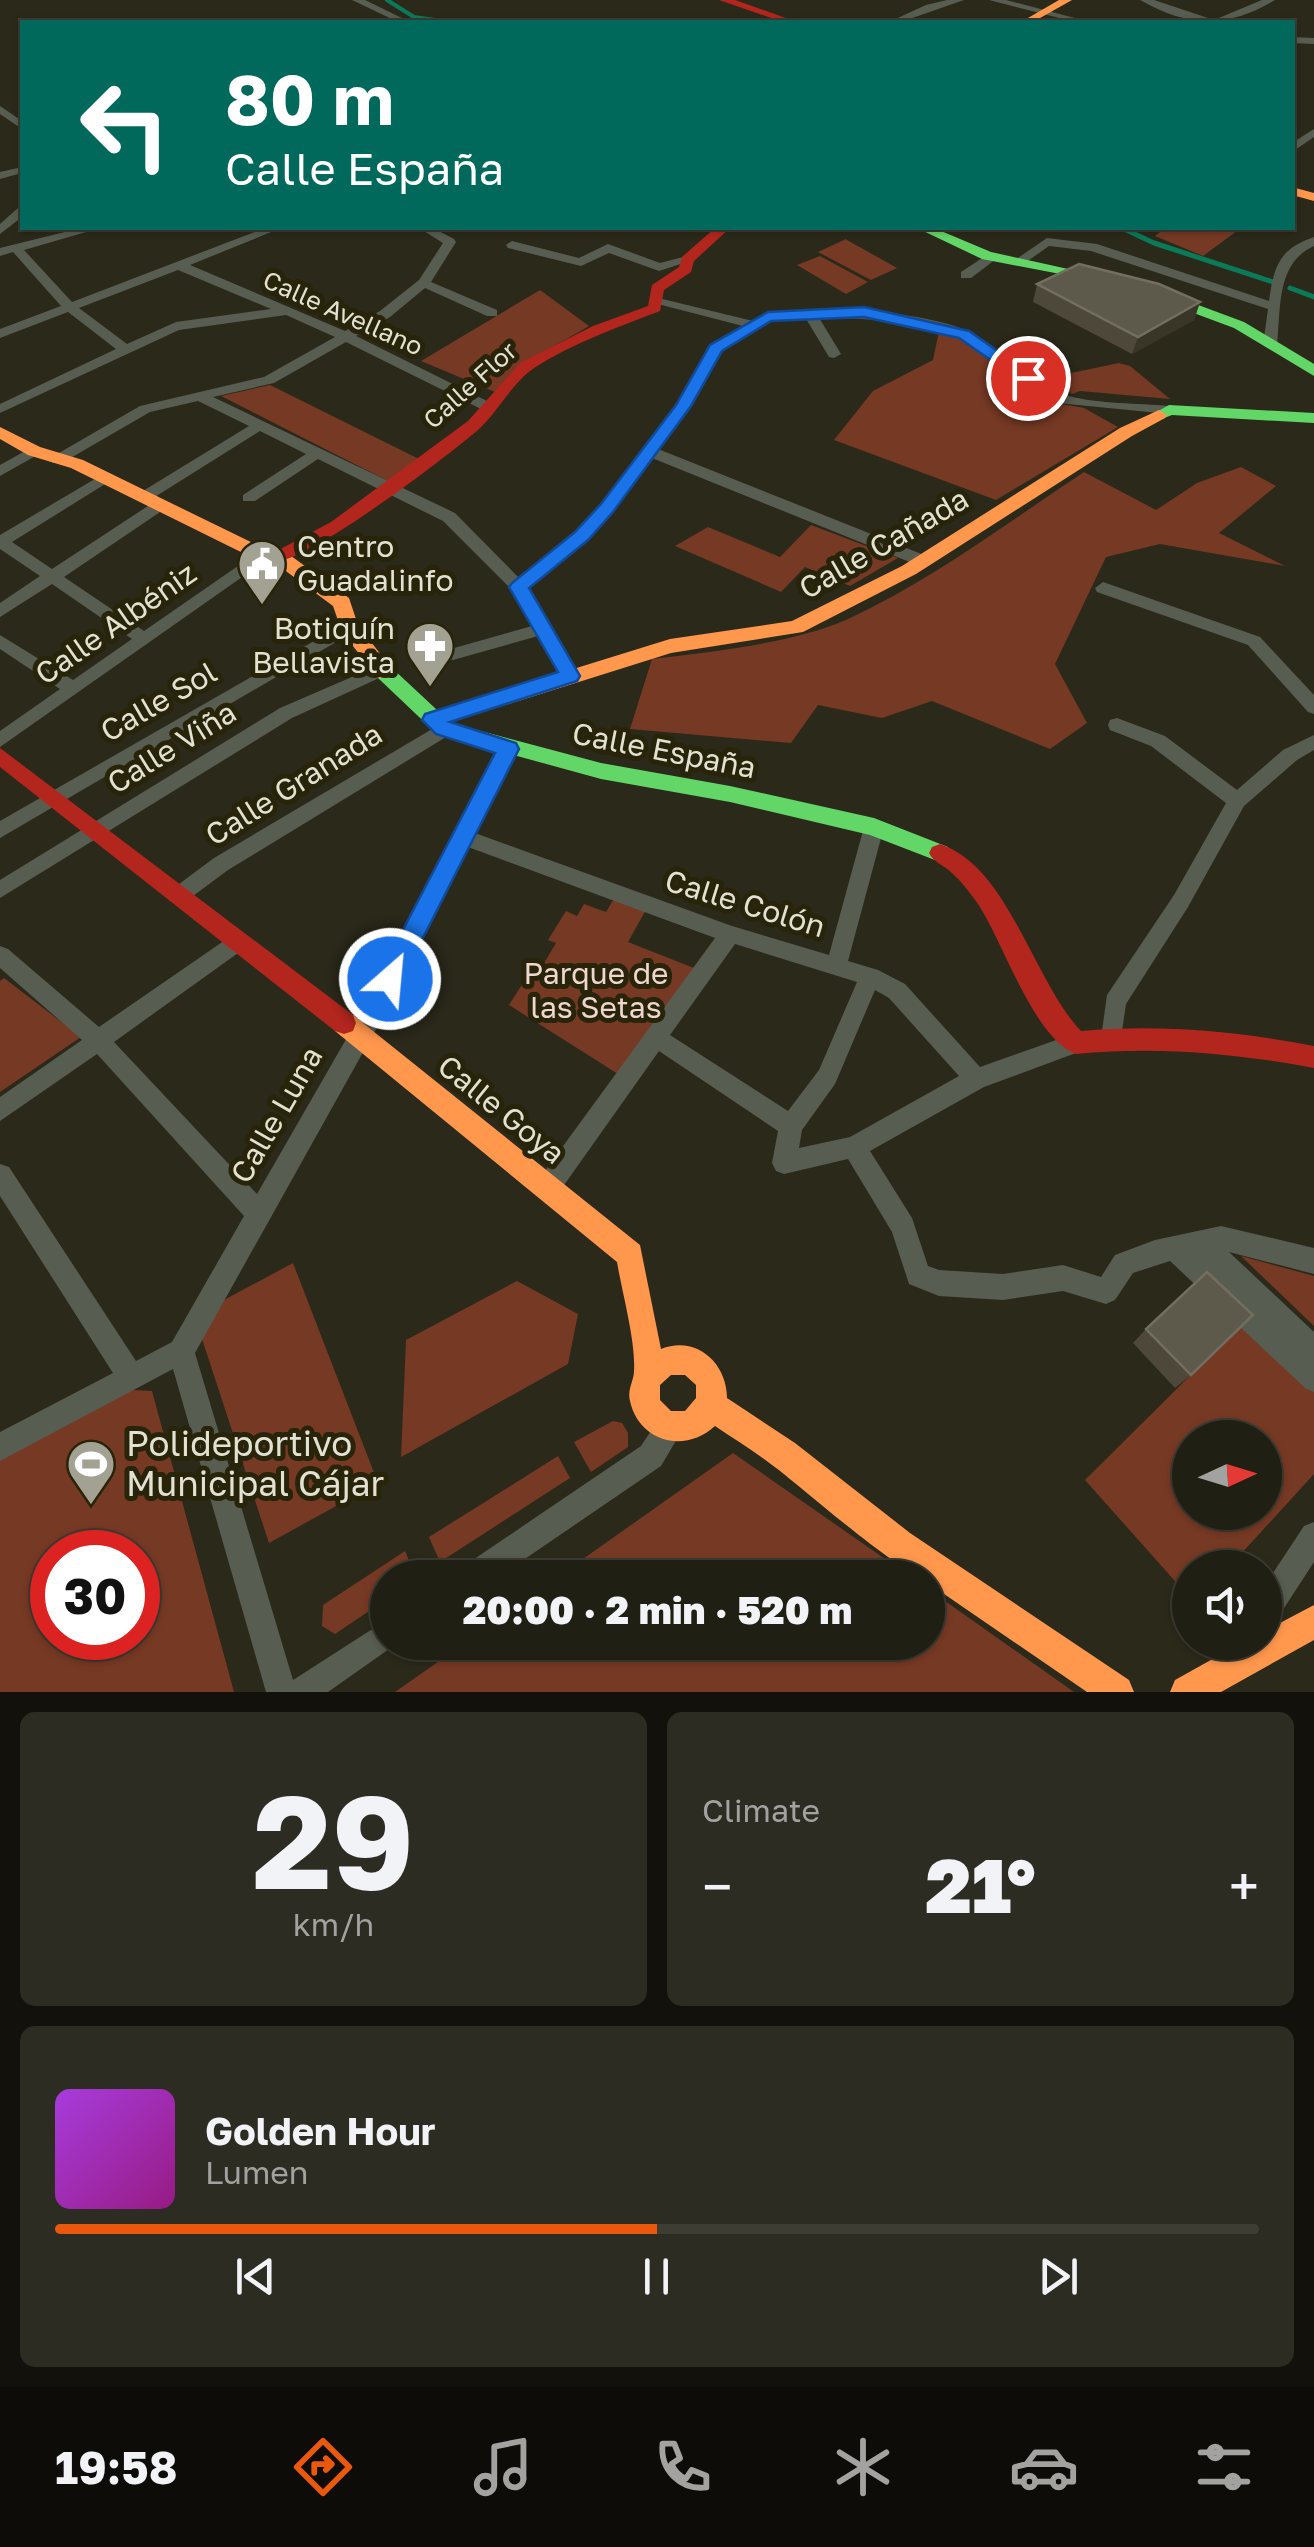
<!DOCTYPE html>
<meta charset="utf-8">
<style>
body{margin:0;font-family:"Golos Text",sans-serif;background:#2d2c22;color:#f1f3f6;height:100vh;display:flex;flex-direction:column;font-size:38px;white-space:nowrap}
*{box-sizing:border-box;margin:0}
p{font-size:32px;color:#a2a2a0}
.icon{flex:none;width:55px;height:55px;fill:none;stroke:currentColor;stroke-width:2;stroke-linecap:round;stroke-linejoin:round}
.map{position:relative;height:1692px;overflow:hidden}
.side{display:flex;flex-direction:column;gap:20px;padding:20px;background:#12110b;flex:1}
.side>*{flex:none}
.guide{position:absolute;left:20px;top:20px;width:1275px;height:210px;border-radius:0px;box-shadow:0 2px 8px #0004,0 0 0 2px #3d3d34;background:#00695c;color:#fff;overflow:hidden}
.needle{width:65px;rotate:86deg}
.controls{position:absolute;left:1172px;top:1420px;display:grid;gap:20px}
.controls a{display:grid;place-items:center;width:110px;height:110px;border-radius:50%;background:#201f14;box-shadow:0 2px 8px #0004,0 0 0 2px #3d3d34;font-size:50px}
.speed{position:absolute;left:30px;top:1530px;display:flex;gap:20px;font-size:50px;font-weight:700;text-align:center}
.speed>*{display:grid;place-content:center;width:130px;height:130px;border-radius:50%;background:#201f14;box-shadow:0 2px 8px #0004,0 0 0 2px #3d3d34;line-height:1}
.speed .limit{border:15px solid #d22;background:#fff;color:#111}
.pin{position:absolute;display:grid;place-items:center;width:85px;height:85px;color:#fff;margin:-42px;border:5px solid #fff;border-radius:50%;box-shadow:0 2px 10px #0007}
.me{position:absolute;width:110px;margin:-55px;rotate:27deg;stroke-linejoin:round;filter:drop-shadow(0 0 8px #0008)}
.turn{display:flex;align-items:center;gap:35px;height:210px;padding:0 40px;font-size:45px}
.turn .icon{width:130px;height:130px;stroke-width:2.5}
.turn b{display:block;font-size:70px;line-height:85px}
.big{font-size:75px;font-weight:800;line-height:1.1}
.side .widget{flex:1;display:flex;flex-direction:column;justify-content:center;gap:15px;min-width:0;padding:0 35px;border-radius:15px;background:#2d2c22}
.side .dial{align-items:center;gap:0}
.dial b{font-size:130px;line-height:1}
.song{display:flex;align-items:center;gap:30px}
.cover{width:120px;height:120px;border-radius:15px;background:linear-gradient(135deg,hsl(280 70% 55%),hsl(310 70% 35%))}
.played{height:10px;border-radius:5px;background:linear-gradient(90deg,#ea580c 50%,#3d3d34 50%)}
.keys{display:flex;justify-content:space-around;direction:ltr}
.heat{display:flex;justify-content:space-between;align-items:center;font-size:55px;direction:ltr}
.side .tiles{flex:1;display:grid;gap:20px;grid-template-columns:1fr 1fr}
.widget:last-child{grid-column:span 2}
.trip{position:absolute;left:370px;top:1560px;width:575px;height:100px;border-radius:50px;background:#201f14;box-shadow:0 2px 8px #0004,0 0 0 2px #3d3d34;font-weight:800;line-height:100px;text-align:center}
.dock{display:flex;height:160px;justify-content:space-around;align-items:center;background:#0d0c08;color:#a2a2a0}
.dock .icon{width:70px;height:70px}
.dock .selected{color:#ea580c}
.dock b{font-size:45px;color:#f1f3f6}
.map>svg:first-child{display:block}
.green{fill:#763924;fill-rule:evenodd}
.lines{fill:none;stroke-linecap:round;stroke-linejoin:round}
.stream-far1{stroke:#0b7a58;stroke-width:4}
.stream{stroke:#0b7a58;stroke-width:5}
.street{fill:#585d51;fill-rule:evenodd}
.fast{fill:#63d668;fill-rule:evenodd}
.slow{fill:#ff974d;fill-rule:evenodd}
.jam{fill:#b3261e;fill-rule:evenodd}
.wall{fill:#4d483a}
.shaded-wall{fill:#393527}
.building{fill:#5d594b;stroke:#726e60;stroke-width:2.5}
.route{fill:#1a73e8;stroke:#114b97;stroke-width:2.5}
.labels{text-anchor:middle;stroke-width:10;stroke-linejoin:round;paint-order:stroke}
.far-street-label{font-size:25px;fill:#e2e1d2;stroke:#27240a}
.street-label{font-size:30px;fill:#e2e1d2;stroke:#27240a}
.poi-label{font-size:30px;fill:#e2e1d2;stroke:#27240a;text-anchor:start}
.park-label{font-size:30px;fill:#efd7d0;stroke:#27240a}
.near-poi-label{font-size:35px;fill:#e2e1d2;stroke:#27240a;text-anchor:start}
</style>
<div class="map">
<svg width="1314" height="1692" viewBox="0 0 1314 1692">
<rect width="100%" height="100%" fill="#2b291a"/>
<g class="green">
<polygon points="1165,228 1241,228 1203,256 1155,236"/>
<polygon points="846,239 847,240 897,268 871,280 818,252"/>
<polygon points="820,256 868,282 846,294 797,265"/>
<path d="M540 290 589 326C557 346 518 361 495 392L421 361Z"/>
<polygon points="939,331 964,339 1056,403 1084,408 1118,427 996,500 834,440 873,391 933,360"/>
<polygon points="1119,363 1130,366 1170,399 1080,391 1072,394 1047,378"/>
<polygon points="270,385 421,460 390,482 221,396"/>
<path d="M1241 467 1276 486 1219 533 1285 566 1160 544 1106 557 1055 664 1087 723 1050 749 932 701 882 718 818 705 791 743 630 729 652 659C710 652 795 643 848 619 931 581 1007 523 1084 472L1156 510 1197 483Z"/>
<polygon points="811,525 898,558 850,586 805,567 781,592 675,546 708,527 780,557"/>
<polygon points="615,897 647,908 628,942 694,968 618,1074 509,1005 523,983 531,985 556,943 548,940 566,911 577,916 584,904 606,912"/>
<polygon points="4,978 81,1037 0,1092 0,981"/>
<polygon points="1241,1256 1314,1276 1314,1326"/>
<polygon points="293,1263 378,1483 269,1543 202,1339 224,1300"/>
<polygon points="517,1281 578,1314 568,1364 401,1457 406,1340"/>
<path d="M1243 1323 1314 1389V1474L1229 1567 1190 1568V1598L1085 1480ZM1190 1438H1265V1512H1190Z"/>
<path d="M131 1390 152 1391 234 1692H0V1459ZM52 1552H138V1638H52Z"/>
<polygon points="613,1421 622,1423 628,1433 628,1447 591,1472 574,1442"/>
<polygon points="733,1453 911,1577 556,1578"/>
<polygon points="558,1456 570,1478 440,1562 429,1537"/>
<polygon points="405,1551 416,1577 388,1578 387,1599 335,1634 322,1626 323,1605"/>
<polygon points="928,1589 1074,1692 395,1692 465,1643 928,1642"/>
</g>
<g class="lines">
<polyline class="stream-far1" points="387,0 414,17 449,22"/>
<g class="stream">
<polyline points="1122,228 1154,243 1273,282"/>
<polyline points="1290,288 1314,297"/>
</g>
<g class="street">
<polygon points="352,0 365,0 410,22 398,22"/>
<polygon points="947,0 964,0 901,22 889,22 926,5"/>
<polygon points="989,0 1006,0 1090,22 1075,22"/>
<path d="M1140 0H1154L1214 20 1262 0H1275C1228 29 1187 27 1140 0Z"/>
<polygon points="1292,37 1314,38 1314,44 1292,43"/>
<polygon points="0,106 22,121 22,129 0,114"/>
<polygon points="1314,129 1314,137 1292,152 1292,143"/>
<polygon points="22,167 22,173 0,179 0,172"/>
<polygon points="18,208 22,208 22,217 0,234 0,224"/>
<path d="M81 228H100L24 250 72 302 265 228H281L190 265 345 331 380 311 419 280 443 243 419 228H433L454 239 456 242 431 282 497 310V316H487L425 288 390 317 356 336 493 404V410H483L346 342 274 383 213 397 455 513 519 578 575 532 601 505 676 405 711 346 743 326 650 302V296L753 321C791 297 933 312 972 333 998 347 1044 389 1069 396 1098 404 1139 403 1169 406L1176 410 1169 414 1058 403 959 337 891 321 818 316 841 354 834 358 829 357 805 317 771 321 721 352 690 406 658 449 929 557 931 561 923 566 917 565 652 458 613 511 587 540 527 588 579 675 570 681 564 679 538 636 453 660 447 658 444 654 447 650 532 626 512 590 443 521 318 459 255 501H243V495L306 454 260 431 150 500H138V494L249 426 198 401 150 412 62 463H52V457L140 406 264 377 335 337 286 315 179 330 0 413V404L116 349 68 312 0 338V329L61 306 13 252 0 256V248ZM178 270 271 309 176 322 127 344 79 308Z"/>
<path d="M1314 237V246C1276 263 1281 308 1277 345L1270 349 1263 345 1268 309 1091 251 1049 246 1022 265 1012 262 1047 238 1097 244 1269 301C1274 266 1279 249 1314 237Z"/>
<polygon points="512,241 579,258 608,244 660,263 687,256 693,260 659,271 609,253 581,266 508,248 506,245"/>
<polygon points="990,253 1000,256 971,278 961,278 961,272"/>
<polygon points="34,446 39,448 39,454 0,476 0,465"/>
<polygon points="105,473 113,478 110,481 12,542 52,569 154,502 166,502 166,508 64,577 144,631 258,552 264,551 272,556 0,747 0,731 60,689 0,649 0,635 73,680 132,639 52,584 0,617 0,603 40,576 0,549 0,535"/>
<polygon points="1103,582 1260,637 1314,695 1314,714 1308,712 1248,645 1097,592 1095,588"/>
<polygon points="349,621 355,623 358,627 355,631 0,838 0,821"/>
<polygon points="382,664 388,666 391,670 388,674 292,718 0,898 0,880 280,708"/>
<polygon points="1117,718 1165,736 1237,790 1283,750 1314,735 1314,750 1297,760 1244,806 1188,907 1126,1004 1120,1045 1112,1048 1104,1045 1101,1038 1107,995 1174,895 1226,803 1151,746 1110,730 1108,725 1110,720"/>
<polygon points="444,722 451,724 453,729 451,734 228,870 185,902 171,902 168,896 171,890 214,858"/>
<path d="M508 742 517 749 475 833 732 926 829 955 864 827 867 822H881L884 827 848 961 878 970 905 984 980 1067 1076 1033 1084 1036 1087 1043 1084 1050 984 1087 870 1151 912 1218 928 1266 939 1270 1003 1274 1063 1265 1101 1277 1115 1255 1155 1240 1221 1226 1314 1248V1274L1229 1252 1314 1332V1392L1305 1388 1170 1261 1133 1273 1115 1300 1106 1304 1063 1291 1003 1300 939 1296 909 1284 892 1232 848 1159 784 1174 776 1171 772 1163 778 1131 659 1051 557 1195 548 1199 539 1195 536 1187 539 1179 715 938 468 847 376 1029 195 1353 293 1680 388 1619V1642H399L328 1692H266L173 1369 0 1461V1432L113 1373 0 1196V1164L9 1167 136 1361 172 1342 244 1216 97 1054 0 1121V1097L82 1040 0 968V946L8 949 99 1027 231 936 238 933 245 936 249 942 245 948 114 1042 257 1194 360 1015 499 749ZM735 944 857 982 819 1070 788 1111 670 1035ZM875 990 889 998 959 1076 850 1137 799 1148 802 1130 835 1084Z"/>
<polygon points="670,1413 680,1417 684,1427 661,1466 497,1578 457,1578 461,1568 641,1446 660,1417"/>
<polygon points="1314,1522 1314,1562 1275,1622 1265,1627 1265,1585 1304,1526"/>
</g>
<g class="fast">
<polygon points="917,228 934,228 991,252 1109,278 1102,282 982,259"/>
<polygon points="1156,293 1166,293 1244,322 1314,364 1314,376 1234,328 1156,299"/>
<polygon points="1169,405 1314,413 1314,423 1172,415 1159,420 1151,415"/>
<polygon points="385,666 392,668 451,723 601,763 730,786 874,818 948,847 951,853 948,859 940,862 870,835 730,802 601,779 437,734 378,678 375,673"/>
</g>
<g class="slow">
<polygon points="1059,0 1072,0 1033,22 1021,22"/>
<polygon points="1292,187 1314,193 1314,201 1292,195"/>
<polygon points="1159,410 1167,415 1165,418 1132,436 916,574 803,632 671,653 432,728 422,720 425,715 670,639 792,621 902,566 1120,428"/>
<polygon points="0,427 40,447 83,460 267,550 287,553 349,598 358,625 395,673 392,678 378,678 342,632 333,606 275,563 257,560 71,468 28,455 0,439"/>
<path d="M344 1012 353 1015 640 1245 661 1349C695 1335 727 1362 727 1398L795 1443 910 1533 1129 1680 1134 1692H1087L928 1583V1578C902 1577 800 1485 772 1465 754 1451 734 1439 715 1426 685 1454 639 1442 630 1401 627 1389 634 1381 634 1371 636 1342 622 1292 617 1262L335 1031 332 1023 335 1015ZM671 1375H685L696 1385V1398L685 1411H671L660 1400V1385Z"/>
<polygon points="1314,1605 1314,1640 1221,1692 1170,1692 1175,1680 1243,1642 1265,1642 1265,1631"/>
</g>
<g class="jam">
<polygon points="719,0 735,0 797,22 783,22"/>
<path d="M715 228H730L694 261 691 272 664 290 660 311C618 327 573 343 534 368 512 383 498 412 478 430 449 455 303 567 273 561V553L331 522 468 421 520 363 593 326 648 306 652 285 679 267 682 257Z"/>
<polygon points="0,748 353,1015 356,1023 353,1031 344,1034 335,1031 0,767"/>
<path d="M940 844C1009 867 1033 981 1081 1031 1160 1024 1236 1031 1314 1046V1068C1234 1053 1157 1046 1076 1054 1034 1039 1003 941 978 904 970 893 962 882 952 873 944 865 934 863 929 853L932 847Z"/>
</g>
</g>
<g class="wall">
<polygon points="1037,284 1200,302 1194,320 1132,354 1033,302"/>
<polygon points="1146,1329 1191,1375 1175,1388 1133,1343"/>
</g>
<polygon class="shaded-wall" points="1200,302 1194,320 1132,354 1138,337"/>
<g class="building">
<polygon points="1079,264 1159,284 1200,302 1138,337 1037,284"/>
<polygon points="1207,1272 1253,1315 1191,1375 1146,1329"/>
</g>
<polygon class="route" points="864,307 969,331 1036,378 1022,382 959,338 864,317 771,321 722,351 691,406 613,512 588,540 529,588 580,676 577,681 450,722 516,743 519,749 398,987 390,990 381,987 377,979 381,972 495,753 436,734 422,720 425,714 558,672 509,587 512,583 575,532 601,504 676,405 710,345 768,312"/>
<defs>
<g id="civic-pin" transform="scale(2.5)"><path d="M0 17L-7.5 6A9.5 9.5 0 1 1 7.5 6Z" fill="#a2a192" stroke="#27240a"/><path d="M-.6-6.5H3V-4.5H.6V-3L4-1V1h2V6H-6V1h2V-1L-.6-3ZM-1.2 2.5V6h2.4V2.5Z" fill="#fff"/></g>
<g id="pharmacy-pin" transform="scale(2.5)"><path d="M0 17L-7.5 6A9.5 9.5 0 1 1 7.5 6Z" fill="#a2a192" stroke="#27240a"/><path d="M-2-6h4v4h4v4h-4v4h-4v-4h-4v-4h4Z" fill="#fff"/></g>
<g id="stadium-pin" transform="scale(2.5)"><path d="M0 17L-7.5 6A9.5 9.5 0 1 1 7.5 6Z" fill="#a2a192" stroke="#27240a"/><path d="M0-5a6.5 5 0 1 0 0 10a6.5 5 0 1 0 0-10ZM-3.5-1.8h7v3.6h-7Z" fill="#fff"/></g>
</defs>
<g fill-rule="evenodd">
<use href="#civic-pin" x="262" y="564"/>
<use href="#pharmacy-pin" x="430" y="646"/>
<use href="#stadium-pin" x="91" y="1464"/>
</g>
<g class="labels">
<g class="far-street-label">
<text transform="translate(343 313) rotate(24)" y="9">Calle Avellano</text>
<text transform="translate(470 385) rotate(-42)" y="9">Calle Flor</text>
</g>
<g class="street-label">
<text transform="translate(884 544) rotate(-30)" y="10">Calle Cañada</text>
<text transform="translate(116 624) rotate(-35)" y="10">Calle Albéniz</text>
<text transform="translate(159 702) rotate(-30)" y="10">Calle Sol</text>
<text transform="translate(172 748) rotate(-32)" y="10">Calle Viña</text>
<text transform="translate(664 751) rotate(11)" y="10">Calle España</text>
<text transform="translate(294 785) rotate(-32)" y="10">Calle Granada</text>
<text transform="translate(745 904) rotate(17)" y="10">Calle Colón</text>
<text transform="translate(501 1110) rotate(39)" y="10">Calle Goya</text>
<text transform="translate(277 1115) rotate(-60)" y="10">Calle Luna</text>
</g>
<g class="poi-label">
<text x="297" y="557">Centro<tspan x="297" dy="34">Guadalinfo</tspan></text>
<text x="395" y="639" text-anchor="end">Botiquín<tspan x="395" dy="34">Bellavista</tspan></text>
</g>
<g class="park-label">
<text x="596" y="984">Parque de<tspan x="596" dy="34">las Setas</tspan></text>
</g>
<g class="near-poi-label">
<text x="126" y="1456">Polideportivo<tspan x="126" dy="40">Municipal Cájar</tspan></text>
</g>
</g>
</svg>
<div class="controls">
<a><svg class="needle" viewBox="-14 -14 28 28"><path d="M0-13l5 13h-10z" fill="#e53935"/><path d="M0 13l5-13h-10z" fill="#a2a2a0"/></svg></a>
<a><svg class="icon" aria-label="sound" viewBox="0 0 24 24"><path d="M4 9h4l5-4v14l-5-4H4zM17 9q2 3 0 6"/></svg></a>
</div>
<div class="speed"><div class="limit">30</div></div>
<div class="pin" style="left:1028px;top:378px;background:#d93025"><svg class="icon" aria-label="arrive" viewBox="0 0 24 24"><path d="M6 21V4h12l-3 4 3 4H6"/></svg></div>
<svg class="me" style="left:390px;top:979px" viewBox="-20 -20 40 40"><circle r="17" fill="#1a73e8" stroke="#fff" stroke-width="3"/><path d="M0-11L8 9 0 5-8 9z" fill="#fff"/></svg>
<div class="trip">20:00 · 2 min · 520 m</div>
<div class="guide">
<div class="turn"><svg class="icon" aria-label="left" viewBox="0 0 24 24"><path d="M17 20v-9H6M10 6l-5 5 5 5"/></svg><div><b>80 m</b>Calle España</div></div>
</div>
</div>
<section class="side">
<div class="tiles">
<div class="widget dial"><b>29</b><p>km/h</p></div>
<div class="widget"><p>Climate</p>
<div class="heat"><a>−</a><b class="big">21°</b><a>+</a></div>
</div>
<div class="widget">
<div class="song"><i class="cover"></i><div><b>Golden Hour</b><p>Lumen</p></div></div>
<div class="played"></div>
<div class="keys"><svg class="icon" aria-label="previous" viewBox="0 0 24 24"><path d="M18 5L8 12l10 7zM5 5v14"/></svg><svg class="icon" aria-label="pause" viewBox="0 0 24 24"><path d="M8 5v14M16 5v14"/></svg><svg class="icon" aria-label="next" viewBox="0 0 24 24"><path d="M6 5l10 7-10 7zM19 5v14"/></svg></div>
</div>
</div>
</section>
<nav class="dock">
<b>19:58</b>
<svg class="icon selected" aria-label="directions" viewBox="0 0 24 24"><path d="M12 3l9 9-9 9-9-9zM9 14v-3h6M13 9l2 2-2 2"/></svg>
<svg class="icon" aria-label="music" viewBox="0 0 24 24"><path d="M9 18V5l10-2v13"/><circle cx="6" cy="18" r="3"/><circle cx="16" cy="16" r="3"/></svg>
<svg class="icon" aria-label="phone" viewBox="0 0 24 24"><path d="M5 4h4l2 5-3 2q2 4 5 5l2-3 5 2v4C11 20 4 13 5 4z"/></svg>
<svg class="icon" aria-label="climate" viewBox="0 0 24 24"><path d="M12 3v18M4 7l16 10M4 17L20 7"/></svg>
<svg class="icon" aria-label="car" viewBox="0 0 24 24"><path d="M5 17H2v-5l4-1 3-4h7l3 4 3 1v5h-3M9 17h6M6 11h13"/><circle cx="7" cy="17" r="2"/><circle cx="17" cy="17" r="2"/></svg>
<svg class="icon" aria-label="filters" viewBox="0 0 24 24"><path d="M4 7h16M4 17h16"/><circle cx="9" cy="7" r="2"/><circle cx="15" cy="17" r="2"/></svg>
</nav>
